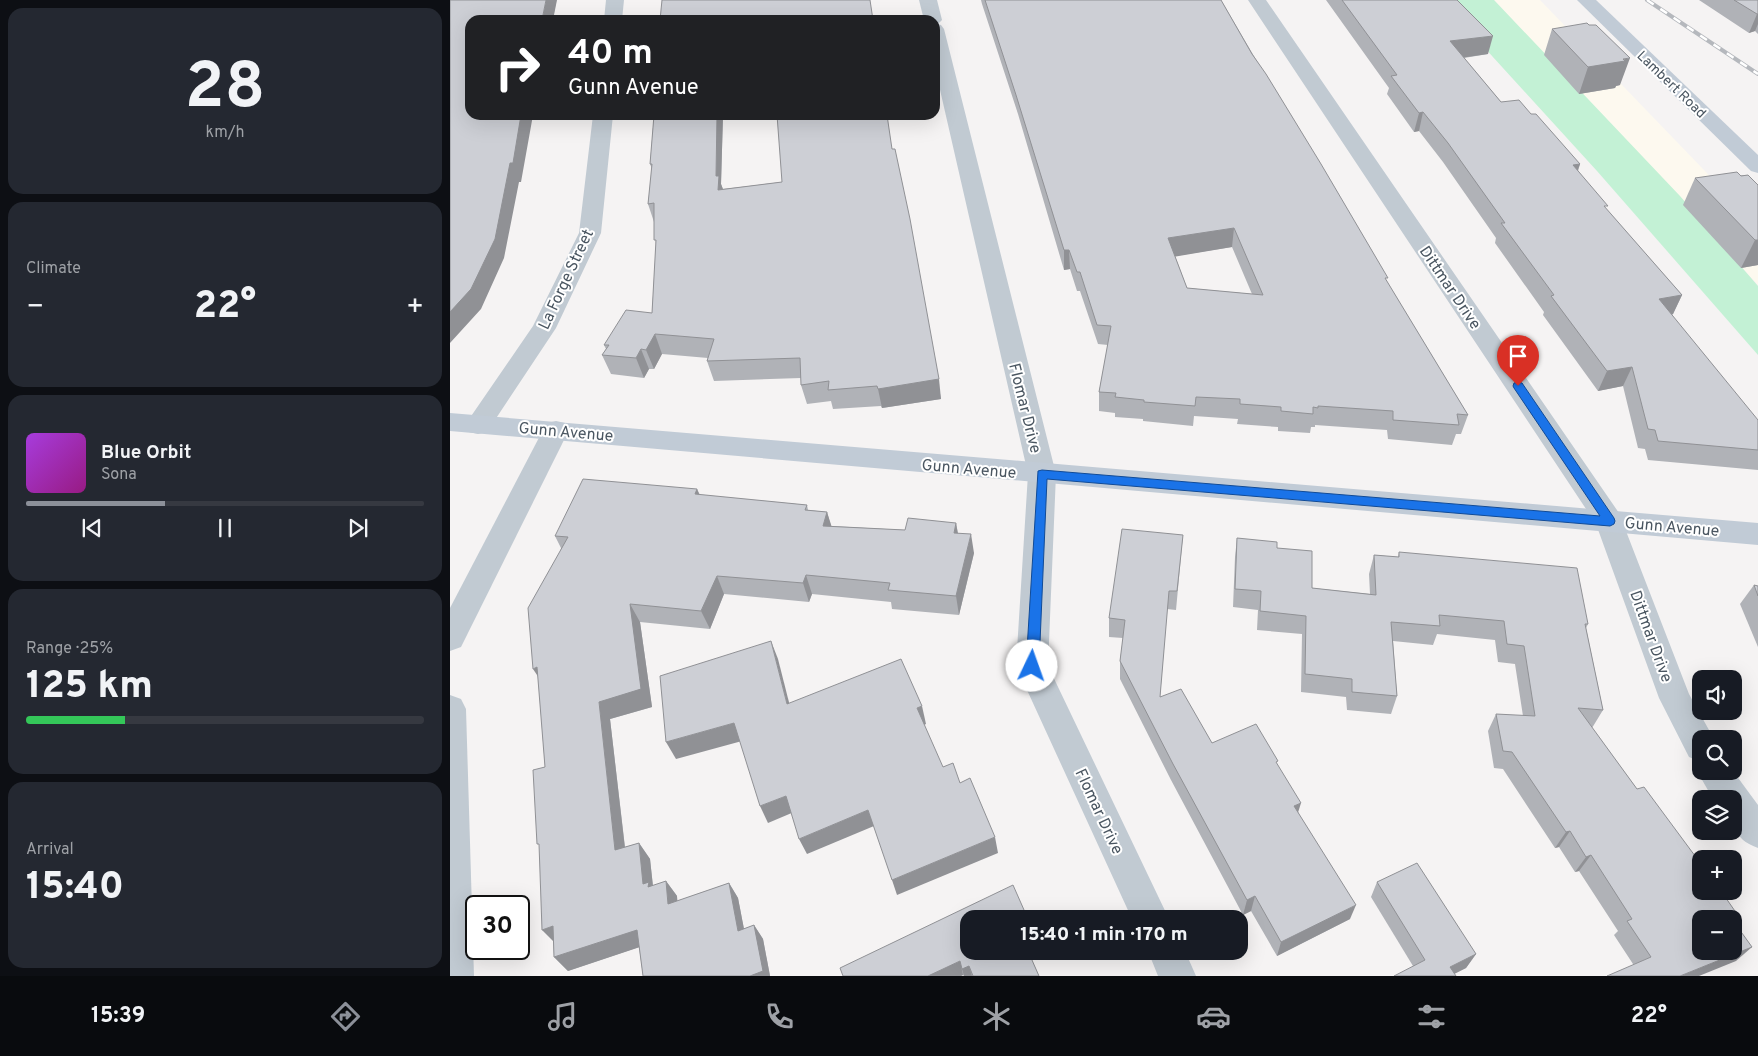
<!DOCTYPE html>
<meta charset="utf-8">
<style>
body{margin:0;font-family:Overpass,sans-serif;background:#242831;color:#f1f3f6;height:100vh;display:flex;flex-direction:column;font-size:19px;white-space:nowrap}
*{box-sizing:border-box;margin:0}
p{font-size:16px;color:#9ea1a6}
.icon{flex:none;width:28px;height:28px;fill:none;stroke:currentColor;stroke-width:2;stroke-linecap:round;stroke-linejoin:round}
.map{position:relative;flex:1;overflow:hidden}
.drawer{display:flex;flex-direction:column;gap:8px;padding:8px;background:#0d0f14;width:450px}
.drawer>*{flex:none}
.hud{position:absolute;left:15px;top:15px;width:475px;height:105px;border-radius:15px;box-shadow:0 5px 20px #0002;background:#202124;color:#fff;overflow:hidden}
.fabs{position:absolute;left:1242px;top:670px;display:grid;gap:10px}
.fabs a{display:grid;place-items:center;width:50px;height:50px;border-radius:10px;background:#171b24;box-shadow:0 5px 20px #0002;font-size:25px}
.speed{position:absolute;left:15px;top:895px;display:flex;gap:10px;font-size:25px;font-weight:700;text-align:center}
.speed>*{display:grid;place-content:center;width:65px;height:65px;border-radius:50%;background:#171b24;box-shadow:0 5px 20px #0002;line-height:1}
.speed .limit{border:2px solid #111;border-radius:8px;background:#fff;color:#111}
.pin{position:absolute;display:grid;place-items:center;width:42px;height:42px;color:#fff;margin:-51px -21px;border-radius:50% 50% 50% 0;rotate:-45deg;box-shadow:0 0 5px #0007}
.pin .icon{rotate:45deg}
.me{position:absolute;width:55px;margin:-28px;rotate:3deg;stroke-linejoin:round;filter:drop-shadow(0 0 4px #0008)}
.turn{display:flex;align-items:center;gap:18px;height:105px;padding:0 20px;font-size:22px}
.turn .icon{width:65px;height:65px;stroke-width:2.5}
.turn b{display:block;font-size:35px;line-height:42px}
.big{font-size:38px;font-weight:800;line-height:1.1}
.drawer .tile{flex:1;display:flex;flex-direction:column;justify-content:center;gap:8px;min-width:0;padding:0 18px;border-radius:15px;background:#242831}
.drawer .dial{align-items:center;gap:0}
.dial b{font-size:65px;line-height:1}
.song{display:flex;align-items:center;gap:15px}
.cover{width:60px;height:60px;border-radius:8px;background:linear-gradient(135deg,hsl(280 70% 55%),hsl(310 70% 35%))}
.played{height:5px;border-radius:2px;background:linear-gradient(90deg,#8c9099 35%,#363941 35%)}
.keys{display:flex;justify-content:space-around;direction:ltr}
.heat{display:flex;justify-content:space-between;align-items:center;font-size:28px;direction:ltr}
.charge{height:8px;border-radius:4px;background:linear-gradient(90deg,#34c759 25%,#363941 0)}
.trip{position:absolute;left:510px;top:910px;width:288px;height:50px;border-radius:15px;background:#171b24;box-shadow:0 5px 20px #0002;font-weight:800;line-height:50px;text-align:center}
.menu{display:flex;height:80px;justify-content:space-around;align-items:center;background:#090b0e;color:#9ea1a6}
.menu .icon{width:35px;height:35px}
.menu .selected{color:#8c9099}
.menu b{font-size:22px;color:#f1f3f6}
main{display:flex;flex:1;min-height:0}
.map>svg:first-child{display:block}
.commercial{fill:#fdf9ef}
.green{fill:#c3f1d5}
.lines{fill:none;stroke-linecap:round;stroke-linejoin:round}
.street{fill:#c1cad2;fill-rule:evenodd}
.secondary{fill:#c1cbd6;fill-rule:evenodd}
.rail-casing{stroke:#b5b8bd;stroke-width:4}
.rail{stroke:#fff;stroke-width:2.5;stroke-dasharray:8;stroke-linecap:butt}
.wall{fill:#b0b2b7;fill-rule:evenodd}
.shaded-wall{fill:#909195}
.building{fill:#cdcfd5;stroke:#909195;fill-rule:evenodd}
.route{fill:#1a73e8;stroke:#114b97}
.labels{text-anchor:middle;stroke-width:4;stroke-linejoin:round;paint-order:stroke}
.far-street-label{font-size:14px;fill:#4a5661;stroke:#fff}
.street-label{font-size:16px;fill:#4a5661;stroke:#fff}
</style>
<main>
<section class="drawer">
<div class="tile dial"><b>28</b><p>km/h</p></div>
<div class="tile"><p>Climate</p>
<div class="heat"><a>−</a><b class="big">22°</b><a>+</a></div>
</div>
<div class="tile">
<div class="song"><i class="cover"></i><div><b>Blue Orbit</b><p>Sona</p></div></div>
<div class="played"></div>
<div class="keys"><svg class="icon" aria-label="previous" viewBox="0 0 24 24"><path d="M18 5L8 12l10 7zM5 5v14"/></svg><svg class="icon" aria-label="pause" viewBox="0 0 24 24"><path d="M8 5v14M16 5v14"/></svg><svg class="icon" aria-label="next" viewBox="0 0 24 24"><path d="M6 5l10 7-10 7zM19 5v14"/></svg></div>
</div>
<div class="tile"><p>Range · 25%</p><b class="big">125 km</b><div class="charge"></div></div>
<div class="tile"><p>Arrival</p><b class="big">15:40</b></div>
</section>
<div class="map">
<svg width="1308" height="976" viewBox="0 0 1308 976">
<rect width="100%" height="100%" fill="#f5f3f3"/>
<polygon class="commercial" points="1044,0 1090,0 1308,226 1308,285"/>
<polygon class="green" points="991,0 1044,0 1230,196 1308,286 1308,355 1147,171"/>
<g class="lines">
<g class="street">
<polygon points="156,0 174,0 172,20 154,20"/>
<polygon points="469,0 487,0 492,20 488,24 491,25 494,29 606,474 598,666 719,919 682,919 566,666 578,474 485,68 485,20 474,20"/>
<polygon points="798,0 816,0 1169,513 1239,694 1264,739 1251,739 1251,762 1239,757 1209,698 1146,524"/>
<polygon points="143,115 163,115 151,233 106,328 37,432 28,434 19,432 15,425 83,326 129,233"/>
<polygon points="106,421 115,423 119,430 11,647 0,651 0,608 93,430 97,423"/>
<polygon points="0,695 11,699 16,709 24,976 0,976"/>
<path d="M1251 762V771H1283L1308 805V848C1281 838 1284 824 1284 799H1263L1247 771Z"/>
<polygon points="698,951 735,951 746,976 708,976"/>
</g>
<g class="secondary">
<polygon points="1127,0 1146,0 1308,155 1308,173 1301,171"/>
<polygon points="0,413 1308,523 1308,545 0,431"/>
</g>
<g class="rail-casing">
<polyline id="rail" points="1197,0 1308,74"/>
</g>
<use href="#rail" class="rail"/>
</g>
<g class="wall">
<path d="M531 0H771L937 282 1018 415 1011 434H1006L1002 445 938 439 937 430 865 425V427H861L860 433 828 431V427L787 424 788 419 744 416 743 426 693 421V419L665 417V413L649 411V392L658 345 648 344 630 291H627L620 269 614 270 568 114 532 4ZM782 247 802 294 737 288 725 256Z"/>
<polygon points="876,0 1007,0 1038,54 1014,58 1051,102 1081,114 1130,164 1128,171 1156,209 1232,295 1223,314 1222,315 1308,450 1308,470 1198,460 1195,449 1188,448 1173,386 1148,391 1093,315 1094,312 1045,243 1046,238 993,162 969,131 964,132 937,94 939,88"/>
<polygon points="1249,0 1308,0 1308,34 1305,31 1299,33"/>
<polygon points="1102,29 1170,85 1166,86 1165,88 1129,94 1094,55"/>
<polygon points="204,115 273,115 271,184 273,189 332,182 442,149 491,399 432,408 431,406 383,409 381,401 357,404 351,385 351,378 264,381 257,361 258,358 212,354 204,369 199,369 194,378 161,374 152,355 156,349 154,345 202,313 206,245 204,222 198,204 202,169 200,164"/>
<polygon points="1298,175 1308,265 1291,268 1233,205 1245,178"/>
<polygon points="247,489 250,495 357,505 358,510 377,512 381,526 455,530 506,523 508,533 524,553 509,615 442,609 441,602 362,594 359,602 274,594 260,629 190,622 202,707 160,719 175,847 189,843 200,859 203,886 216,881 227,896 227,901 279,883 288,898 294,929 304,925 313,939 320,976 193,976 189,947 118,971 104,957 95,767 88,676 111,548 105,536"/>
<polygon points="733,535 726,610 717,609 710,697 762,743 827,765 848,812 900,919 827,956 801,911 793,915 721,780 670,679 670,661 673,638 659,637 659,618"/>
<polygon points="787,538 827,548 862,588 920,594 919,574 924,555 948,557 949,552 1138,624 1136,628 1153,710 1142,728 1187,789 1287,914 1282,919 1286,961 1183,964 1164,935 1168,931 1129,871 1125,872 1109,847 1105,848 1053,769 1044,768 1038,731 1046,714 1073,716 1065,664 1048,662 1045,640 987,634 983,645 943,641 947,696 941,714 897,710 896,697 851,692 852,634 807,630 808,610 783,607 785,557"/>
<polygon points="1304,585 1308,586 1308,647 1290,604"/>
<polygon points="927,882 1026,954 1016,968 1004,974 963,966 921,897"/>
<polygon points="589,954 581,958 589,976 514,976 513,975 511,976 393,976"/>
</g>
<g class="shaded-wall">
<polygon points="96,0 107,0 103,20 92,20"/>
<polygon points="1307,14 1308,14 1308,24 1305,31 1299,33"/>
<polygon points="1043,36 1038,54 996,60 1000,41"/>
<polygon points="1180,58 1170,85 1166,86 1165,88 1129,94 1138,67"/>
<polygon points="973,112 969,131 964,132 969,113"/>
<polygon points="71,115 83,115 71,182 69,182 54,258 31,309 0,343 0,312 60,163"/>
<polygon points="267,115 273,115 271,184 275,195 268,190 266,176"/>
<polygon points="1130,164 1123,183 1123,165"/>
<polygon points="784,228 782,247 717,258 718,238"/>
<polygon points="1305,240 1308,240 1308,265 1291,268"/>
<polygon points="614,250 619,250 620,269 614,270"/>
<polygon points="1232,295 1223,314 1200,318 1209,299"/>
<polygon points="205,334 212,354 204,369 196,350"/>
<polygon points="191,349 199,369 194,378 186,358"/>
<polygon points="1182,367 1173,386 1148,391 1157,371"/>
<polygon points="489,379 491,399 432,408 428,389"/>
<polygon points="247,489 255,508 245,494"/>
<polygon points="377,512 383,531 373,526"/>
<polygon points="506,523 509,541 504,533"/>
<polygon points="521,534 524,553 509,615 506,596"/>
<polygon points="356,575 362,594 359,602 353,583"/>
<polygon points="267,576 274,594 260,629 251,611"/>
<polygon points="180,604 190,622 202,707 160,719 177,866 165,850 149,702"/>
<polygon points="321,641 328,659 344,722 337,704"/>
<polygon points="87,667 95,687 83,669"/>
<polygon points="472,706 476,724 472,726 467,708"/>
<polygon points="284,723 292,741 226,759 216,742"/>
<polygon points="336,796 344,812 318,823 310,806"/>
<polygon points="851,803 846,819 844,806"/>
<polygon points="418,810 424,826 357,854 349,839"/>
<polygon points="1120,831 1109,847 1105,848 1116,832"/>
<polygon points="545,837 548,853 447,895 442,880"/>
<polygon points="189,843 200,859 203,887 210,897 193,884"/>
<polygon points="1141,855 1129,871 1125,872 1136,857"/>
<polygon points="216,881 227,896 229,919 218,904"/>
<polygon points="279,883 288,898 297,945 288,931"/>
<polygon points="805,896 801,911 793,915 797,900"/>
<polygon points="906,905 900,919 827,956 831,942"/>
<polygon points="304,925 313,939 320,976 300,976"/>
<polygon points="103,926 106,944 92,930"/>
<polygon points="187,930 199,944 118,971 104,957"/>
<polygon points="1302,947 1286,961 1249,976 1230,976"/>
<polygon points="576,951 588,951 589,954 577,959"/>
<polygon points="1026,954 1016,968 1000,976 1000,967"/>
<polygon points="510,961 513,975 511,976 478,976"/>
<polygon points="519,966 522,976 514,976 512,969"/>
</g>
<g class="building">
<polygon points="0,0 96,0 92,20 20,20 20,115 71,115 63,163 60,163 45,239 21,289 0,312"/>
<polygon points="212,0 420,0 423,20 210,20"/>
<path d="M535 0H771L802 54 816 74 871 164 938 278H935L1018 415 1007 414 1009 425 943 420V411L868 406V408L863 407V414L831 411V407L790 404V399L746 397 745 406 694 402V400L665 397 666 393 649 392 661 326 647 325 630 272H627L619 250H614L566 95ZM784 228 813 295 737 288 718 238Z"/>
<polygon points="892,0 1007,0 1043,36 1000,41 1051,102 1069,100 1081,114 1086,114 1130,164 1123,165 1158,206 1154,206 1232,295 1209,299 1308,420 1308,450 1208,441 1205,430 1198,429 1182,367 1157,371 1101,296 1104,295 1051,223 1055,223 998,143 973,112 969,113 941,76 947,75"/>
<polygon points="1284,0 1308,0 1308,14 1307,14"/>
<polygon points="1137,23 1139,25 1146,25 1180,58 1173,59 1175,61 1138,67 1102,29"/>
<polygon points="204,115 267,115 266,176 269,176 268,190 332,182 327,115 437,115 442,149 445,149 460,219 489,379 428,389 427,386 378,390 379,381 351,385 350,358 257,361 264,339 205,334 196,350 191,349 186,358 152,355 159,345 154,345 176,310 202,313 206,240 204,240 204,203 198,204 202,164 200,164"/>
<polygon points="1287,172 1291,176 1298,175 1308,185 1308,240 1305,240 1245,178"/>
<polygon points="133,479 247,489 245,494 357,505 355,510 377,512 373,526 455,530 458,518 506,523 504,533 521,534 506,596 438,590 440,583 356,575 353,583 267,576 251,611 180,604 191,689 149,702 165,850 189,843 193,884 199,882 198,887 216,881 218,904 279,883 288,931 304,925 313,971 300,976 193,976 187,930 104,957 103,926 92,930 89,844 87,844 83,770 95,767 87,667 83,669 78,608 118,537 105,536"/>
<polygon points="672,529 733,535 727,591 719,591 710,697 731,689 762,743 806,724 828,761 826,762 851,803 844,806 906,905 831,942 805,896 797,900 723,764 670,661 675,620 659,618"/>
<polygon points="787,538 827,542 827,548 862,551 862,588 926,595 924,555 949,557 949,552 1127,568 1138,624 1135,624 1153,710 1128,708 1187,789 1194,787 1251,864 1251,891 1271,891 1287,914 1280,917 1282,919 1251,919 1251,951 1284,951 1284,922 1302,947 1230,976 1157,976 1201,957 1177,921 1182,919 1141,855 1136,857 1120,831 1116,832 1062,752 1053,751 1046,714 1085,716 1074,646 1057,644 1054,621 989,615 990,626 941,622 947,696 902,692 902,679 855,674 856,616 810,611 811,591 785,589"/>
<polygon points="1304,585 1308,586 1308,596"/>
<polygon points="321,641 337,704 451,659 472,706 467,708 493,767 503,763 510,783 520,778 545,837 442,880 418,810 349,839 336,796 310,806 284,723 216,742 210,676"/>
<polygon points="967,863 1026,954 1000,967 1006,976 944,976 975,960 927,882"/>
<polygon points="563,885 578,919 519,919 519,951 578,951 589,976 523,976 519,966 512,969 510,961 478,976 393,976 390,968"/>
</g>
<polygon class="route" points="1068,382 1072,383 1164,518 1165,521 1164,524 1160,526 597,479 589,666 587,670 582,672 578,670 576,666 588,471 592,470 1150,516 1064,388 1063,386 1064,383"/>
<g class="labels">
<g class="far-street-label">
<text transform="translate(1222 84) rotate(44)" y="5">Lambert Road</text>
</g>
<g class="street-label">
<text transform="translate(115 279) rotate(-65)" y="6">La Forge Street</text>
<text transform="translate(1001 287) rotate(56)" y="6">Dittmar Drive</text>
<text transform="translate(576 408) rotate(76)" y="6">Flomar Drive</text>
<text transform="translate(116 431) rotate(5)" y="6">Gunn Avenue</text>
<text transform="translate(519 468) rotate(5)" y="6">Gunn Avenue</text>
<text transform="translate(1222 526) rotate(5)" y="6">Gunn Avenue</text>
<text transform="translate(1202 636) rotate(70)" y="6">Dittmar Drive</text>
<text transform="translate(650 811) rotate(65)" y="6">Flomar Drive</text>
</g>
</g>
</svg>
<div class="fabs">
<a><svg class="icon" aria-label="sound" viewBox="0 0 24 24"><path d="M4 9h4l5-4v14l-5-4H4zM17 9q2 3 0 6"/></svg></a>
<a><svg class="icon" aria-label="search" viewBox="0 0 24 24"><circle cx="10" cy="10" r="6"/><path d="M15 15l6 6"/></svg></a>
<a><svg class="icon" aria-label="layers" viewBox="0 0 24 24"><path d="M12 4l9 5-9 5-9-5zM3 14l9 5 9-5"/></svg></a>
<a>+</a>
<a>−</a>
</div>
<div class="speed"><div class="limit">30</div></div>
<div class="pin" style="left:1068px;top:386px;background:#d93025"><svg class="icon" aria-label="arrive" viewBox="0 0 24 24"><path d="M6 21V4h12l-3 4 3 4H6"/></svg></div>
<svg class="me" style="left:582px;top:666px" viewBox="-20 -20 40 40"><circle r="19" fill="#fff"/><path d="M0-13L10 11 0 6-10 11z" fill="#1a73e8"/></svg>
<div class="trip">15:40 · 1 min · 170 m</div>
<div class="hud">
<div class="turn"><svg class="icon" aria-label="right" viewBox="0 0 24 24"><path d="M7 20v-9h11M14 6l5 5-5 5"/></svg><div><b>40 m</b>Gunn Avenue</div></div>
</div>
</div>
</main>
<nav class="menu">
<b>15:39</b>
<svg class="icon selected" aria-label="directions" viewBox="0 0 24 24"><path d="M12 3l9 9-9 9-9-9zM9 14v-3h6M13 9l2 2-2 2"/></svg>
<svg class="icon" aria-label="music" viewBox="0 0 24 24"><path d="M9 18V5l10-2v13"/><circle cx="6" cy="18" r="3"/><circle cx="16" cy="16" r="3"/></svg>
<svg class="icon" aria-label="phone" viewBox="0 0 24 24"><path d="M5 4h4l2 5-3 2q2 4 5 5l2-3 5 2v4C11 20 4 13 5 4z"/></svg>
<svg class="icon" aria-label="climate" viewBox="0 0 24 24"><path d="M12 3v18M4 7l16 10M4 17L20 7"/></svg>
<svg class="icon" aria-label="car" viewBox="0 0 24 24"><path d="M5 17H2v-5l4-1 3-4h7l3 4 3 1v5h-3M9 17h6M6 11h13"/><circle cx="7" cy="17" r="2"/><circle cx="17" cy="17" r="2"/></svg>
<svg class="icon" aria-label="filters" viewBox="0 0 24 24"><path d="M4 7h16M4 17h16"/><circle cx="9" cy="7" r="2"/><circle cx="15" cy="17" r="2"/></svg>
<b>22°</b>
</nav>
